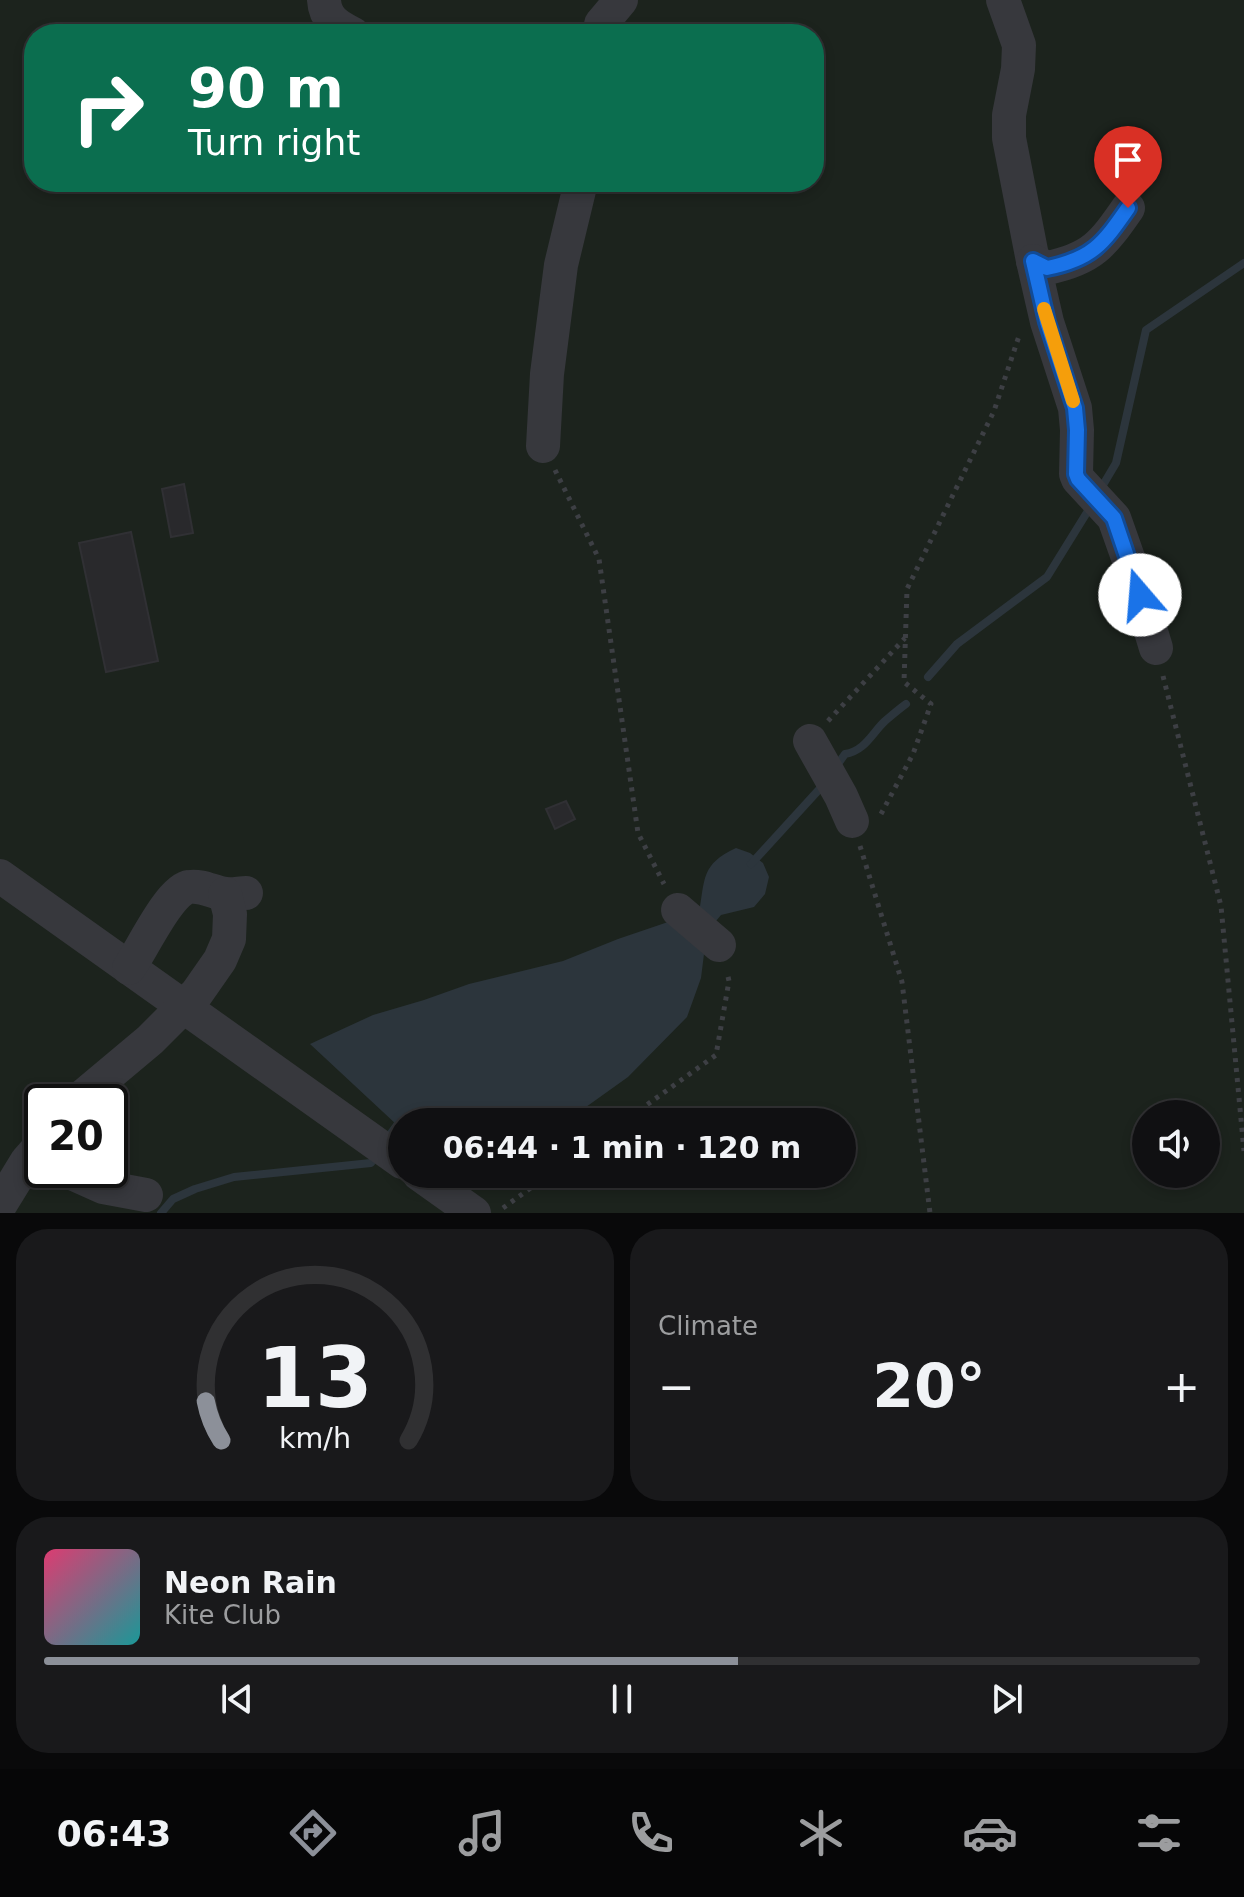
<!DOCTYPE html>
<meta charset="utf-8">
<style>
body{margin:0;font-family:"DejaVu Sans",sans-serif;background:#19191b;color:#f1f3f6;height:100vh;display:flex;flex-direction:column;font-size:30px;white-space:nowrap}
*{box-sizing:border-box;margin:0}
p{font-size:26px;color:#9c9d9f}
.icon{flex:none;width:44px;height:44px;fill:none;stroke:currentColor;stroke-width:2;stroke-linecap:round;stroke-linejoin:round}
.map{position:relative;height:1213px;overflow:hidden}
.side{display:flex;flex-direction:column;gap:16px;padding:16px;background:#09090a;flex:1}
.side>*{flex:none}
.guide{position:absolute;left:24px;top:24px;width:800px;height:168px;border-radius:32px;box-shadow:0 4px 12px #0003,0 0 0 2px #303032;background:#0b6e4f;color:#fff;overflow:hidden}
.buttons{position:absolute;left:1132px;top:1100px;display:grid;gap:16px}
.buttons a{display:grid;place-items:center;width:88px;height:88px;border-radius:50%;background:#101012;box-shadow:0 4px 12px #0003,0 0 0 2px #303032;font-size:40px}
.speed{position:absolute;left:24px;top:1084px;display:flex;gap:16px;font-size:40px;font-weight:700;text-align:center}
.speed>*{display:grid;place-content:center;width:104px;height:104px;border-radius:50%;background:#101012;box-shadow:0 4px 12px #0003,0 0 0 2px #303032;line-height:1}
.speed .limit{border:4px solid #111;border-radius:12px;background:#fff;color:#111}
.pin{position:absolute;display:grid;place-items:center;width:68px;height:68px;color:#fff;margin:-82px -34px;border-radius:50% 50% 50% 0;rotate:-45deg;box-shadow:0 0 8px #0007}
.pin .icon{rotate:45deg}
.me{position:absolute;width:88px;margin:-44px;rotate:342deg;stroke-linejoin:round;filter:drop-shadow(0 0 6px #0008)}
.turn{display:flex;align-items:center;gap:28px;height:168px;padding:0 32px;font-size:36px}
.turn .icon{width:104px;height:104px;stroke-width:2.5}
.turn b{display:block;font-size:56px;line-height:68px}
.big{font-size:60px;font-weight:600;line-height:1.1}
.side .card{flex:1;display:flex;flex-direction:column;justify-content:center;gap:12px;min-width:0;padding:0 28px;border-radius:32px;background:#19191b}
.side .dial{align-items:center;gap:0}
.dial svg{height:208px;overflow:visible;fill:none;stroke:#303032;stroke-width:7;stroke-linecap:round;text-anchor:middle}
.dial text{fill:#f1f3f6;stroke:none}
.song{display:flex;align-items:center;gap:24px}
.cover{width:96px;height:96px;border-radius:12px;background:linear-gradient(135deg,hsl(340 70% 55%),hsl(180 70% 35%))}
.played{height:8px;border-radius:4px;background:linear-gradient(90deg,#8c9099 60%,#303032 60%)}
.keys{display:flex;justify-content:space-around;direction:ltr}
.heat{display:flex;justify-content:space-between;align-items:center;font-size:44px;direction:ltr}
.side .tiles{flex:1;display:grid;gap:16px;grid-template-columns:1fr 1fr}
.card:last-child{grid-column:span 2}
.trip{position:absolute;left:388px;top:1108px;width:468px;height:80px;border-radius:40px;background:#101012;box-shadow:0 4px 12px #0003,0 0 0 2px #303032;font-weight:600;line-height:80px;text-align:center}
.dock{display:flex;height:128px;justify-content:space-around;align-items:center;background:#060607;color:#9c9d9f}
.dock .icon{width:56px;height:56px}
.dock .selected{color:#8c9099}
.dock b{font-size:36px;color:#f1f3f6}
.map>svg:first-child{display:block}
.green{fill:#1c231d;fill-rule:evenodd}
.water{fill:#2c353c}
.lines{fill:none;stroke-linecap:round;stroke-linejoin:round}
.stream{stroke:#2c353c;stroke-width:8}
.building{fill:#29292c;stroke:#303034;stroke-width:2}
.path{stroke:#3d3f44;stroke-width:5;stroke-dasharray:4 6;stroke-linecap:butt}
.minor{stroke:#37383d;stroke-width:34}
.route-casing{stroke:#114b97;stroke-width:20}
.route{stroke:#1a73e8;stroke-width:14}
.slow{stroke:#f59e0b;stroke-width:14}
</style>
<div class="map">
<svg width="1244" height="1213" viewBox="0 0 1244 1213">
<rect width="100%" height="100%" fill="#161618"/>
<path class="green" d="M0 0H1244V1213H0ZM34 34H814V182H34ZM42 1102H110V1170H42ZM1146 1114H1206V1174H1146ZM402 1122H842V1174H402Z"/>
<g class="water">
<path d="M736 848 750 853 763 863 769 877 765 894 754 907 721 915 711 927 699 913C705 879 701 864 736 848Z"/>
<polygon points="668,922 704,954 701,978 687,1017 628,1077 565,1122 402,1122 402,1125 397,1125 310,1044 373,1015 424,1000 469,984 563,961 618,939"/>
</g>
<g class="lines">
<g class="stream">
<polyline points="1100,490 1116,463 1146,330 1244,263"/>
<polyline points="928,677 957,644 1047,577 1091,506"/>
<path d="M835 768 845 754C865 751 872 733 885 721 892 715 899 709 906 704"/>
<polyline points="751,864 825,783"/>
<polyline points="386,1140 397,1125"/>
<polyline points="161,1213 173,1199 195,1189 234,1177 371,1163 376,1155"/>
</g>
</g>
<g class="building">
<polygon points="184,484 193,533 171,537 162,489"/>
<polygon points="131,532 158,661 106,672 79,543"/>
<polygon points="566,801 575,819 555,829 546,809"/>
</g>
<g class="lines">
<g class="path">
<polyline points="555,470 599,559 638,833 664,884"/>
<polyline points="1163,676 1221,906 1244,1151"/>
<polyline points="828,721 905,638"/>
<polyline points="881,814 913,754 931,704 904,682 907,589 994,411 1019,336"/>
<polyline points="860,846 902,982 930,1213"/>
<polyline points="623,1122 716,1055 729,981 727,972"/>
<polyline points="503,1208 550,1174"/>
</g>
<g class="minor">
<path d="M324 0C325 19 337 26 353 34"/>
<polyline points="1003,0 1019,45 1018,69 1009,115 1009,138 1033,261 1047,322 1075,408 1077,430 1076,474 1078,479 1114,518 1132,569 1156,648"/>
<polyline points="600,34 601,24 621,0"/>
<path d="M1033 261 1047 268C1092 259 1103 244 1128 208"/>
<polyline points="543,446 547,374 561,265 581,182"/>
<polyline points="810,741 841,796 852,821"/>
<polyline points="0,876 402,1162"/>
<polyline points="678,910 719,945"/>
<path d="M129 968C141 951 170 889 189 887 203 885 214 893 226 894 232 895 240 893 246 893"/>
<polyline points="76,1102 150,1040 197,993 220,960 229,939 230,914 225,894"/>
<polyline points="65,1170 103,1187 146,1195"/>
<polyline points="419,1174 474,1213"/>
<polyline points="0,1205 27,1161 42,1144"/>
</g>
</g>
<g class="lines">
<g class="route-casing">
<path id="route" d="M1128 208C1103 244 1092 259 1047 268L1033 261 1047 322 1075 408 1077 430 1076 474 1078 479 1114 518 1140 595"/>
</g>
<use href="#route" class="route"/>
<polyline class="slow" points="1044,309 1073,401"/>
</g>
</svg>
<div class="buttons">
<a><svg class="icon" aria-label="sound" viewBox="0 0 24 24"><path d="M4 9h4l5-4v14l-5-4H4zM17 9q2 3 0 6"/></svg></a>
</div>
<div class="speed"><div class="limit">20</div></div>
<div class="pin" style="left:1128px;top:208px;background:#d93025"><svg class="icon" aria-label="arrive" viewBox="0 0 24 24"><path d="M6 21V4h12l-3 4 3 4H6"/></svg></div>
<svg class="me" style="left:1140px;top:595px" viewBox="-20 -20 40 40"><circle r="19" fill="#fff"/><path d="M0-13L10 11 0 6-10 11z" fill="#1a73e8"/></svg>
<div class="trip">06:44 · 1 min · 120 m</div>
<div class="guide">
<div class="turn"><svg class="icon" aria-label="right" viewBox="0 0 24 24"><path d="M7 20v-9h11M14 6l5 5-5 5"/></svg><div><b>90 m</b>Turn right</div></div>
</div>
</div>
<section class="side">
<div class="tiles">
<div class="card dial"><svg viewBox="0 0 100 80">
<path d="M14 69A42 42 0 1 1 86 69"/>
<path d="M14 69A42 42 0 0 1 8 54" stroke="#8c9099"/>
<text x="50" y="56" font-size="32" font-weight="700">13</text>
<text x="50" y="72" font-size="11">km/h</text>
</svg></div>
<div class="card"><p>Climate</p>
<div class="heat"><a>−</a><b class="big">20°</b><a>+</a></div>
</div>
<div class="card">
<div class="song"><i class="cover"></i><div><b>Neon Rain</b><p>Kite Club</p></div></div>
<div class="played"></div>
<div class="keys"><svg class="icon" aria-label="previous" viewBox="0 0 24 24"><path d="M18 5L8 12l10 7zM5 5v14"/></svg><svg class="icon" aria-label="pause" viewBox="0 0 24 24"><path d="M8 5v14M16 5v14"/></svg><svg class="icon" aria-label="next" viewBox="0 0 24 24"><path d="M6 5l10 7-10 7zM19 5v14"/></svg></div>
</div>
</div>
</section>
<nav class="dock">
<b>06:43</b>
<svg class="icon selected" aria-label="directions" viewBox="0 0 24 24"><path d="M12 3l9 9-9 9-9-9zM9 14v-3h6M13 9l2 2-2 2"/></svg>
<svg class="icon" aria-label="music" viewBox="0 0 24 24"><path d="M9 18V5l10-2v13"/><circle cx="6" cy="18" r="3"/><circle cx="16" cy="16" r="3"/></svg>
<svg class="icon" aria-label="phone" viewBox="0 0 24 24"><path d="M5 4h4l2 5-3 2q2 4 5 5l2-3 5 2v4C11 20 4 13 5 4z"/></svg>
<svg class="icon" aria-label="climate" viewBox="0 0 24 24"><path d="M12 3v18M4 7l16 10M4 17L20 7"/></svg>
<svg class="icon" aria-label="car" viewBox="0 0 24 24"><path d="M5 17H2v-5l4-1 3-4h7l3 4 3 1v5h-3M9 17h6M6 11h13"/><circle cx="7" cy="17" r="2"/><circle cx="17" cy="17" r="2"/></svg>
<svg class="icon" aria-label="filters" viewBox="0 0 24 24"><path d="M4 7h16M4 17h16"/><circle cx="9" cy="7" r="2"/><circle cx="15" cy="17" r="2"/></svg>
</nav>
